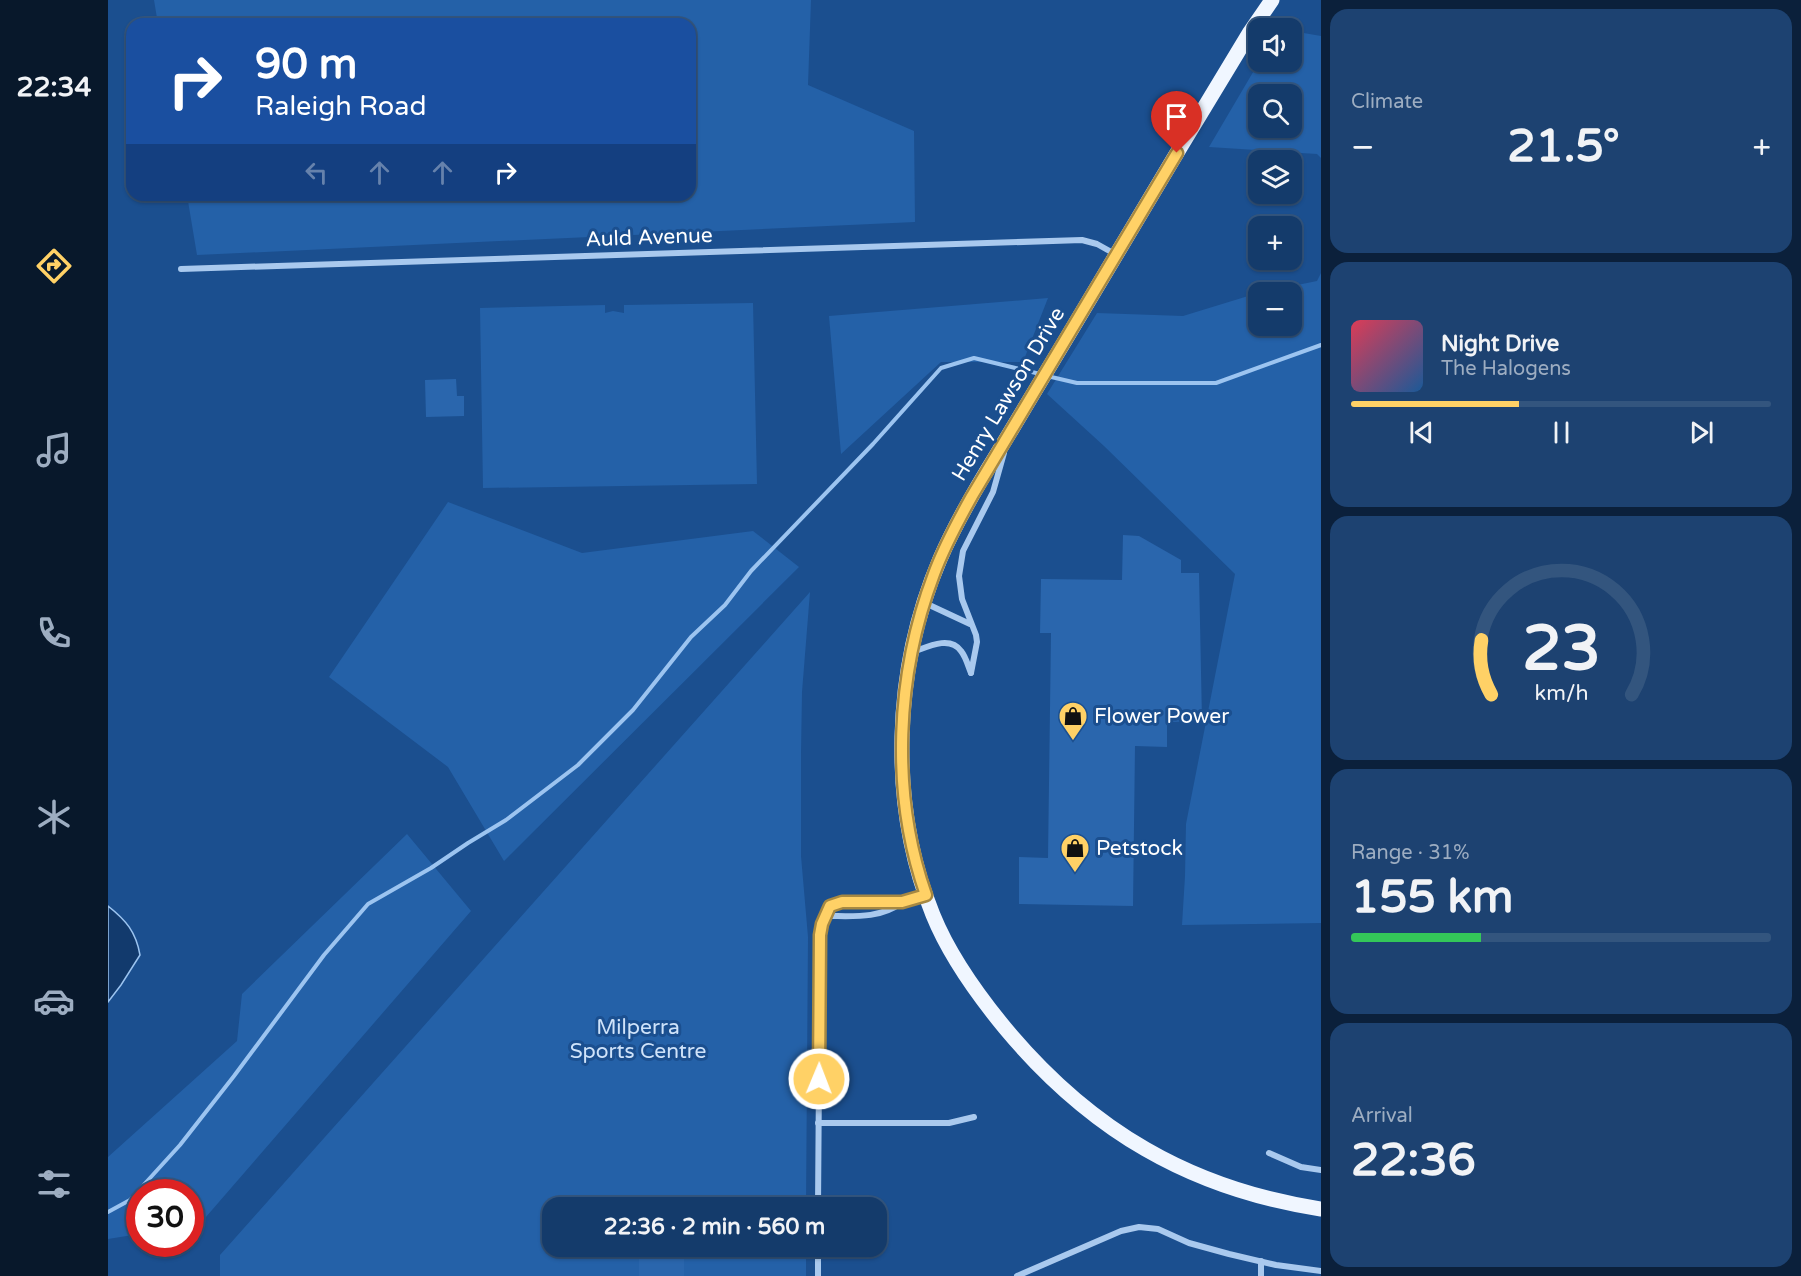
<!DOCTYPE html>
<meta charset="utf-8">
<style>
body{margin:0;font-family:"Varela Round",sans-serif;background:#1d4271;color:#f1f3f6;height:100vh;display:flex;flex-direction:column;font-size:22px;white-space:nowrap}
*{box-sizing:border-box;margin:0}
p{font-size:20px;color:#9dadc1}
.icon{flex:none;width:33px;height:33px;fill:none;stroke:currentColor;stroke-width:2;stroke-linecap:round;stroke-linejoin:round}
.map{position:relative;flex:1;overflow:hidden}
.panel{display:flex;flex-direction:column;gap:9px;padding:9px;background:#0b203b;width:480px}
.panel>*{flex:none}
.guide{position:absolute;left:18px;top:18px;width:570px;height:183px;border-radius:18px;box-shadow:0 2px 4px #0004,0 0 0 2px #33557e;background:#1a4fa0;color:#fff;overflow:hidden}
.buttons{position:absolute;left:1140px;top:18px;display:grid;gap:12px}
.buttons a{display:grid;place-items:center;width:54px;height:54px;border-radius:12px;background:#143b6b;box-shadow:0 2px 4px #0004,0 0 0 2px #33557e;font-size:30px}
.speed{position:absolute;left:18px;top:1179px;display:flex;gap:12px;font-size:30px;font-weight:700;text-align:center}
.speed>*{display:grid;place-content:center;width:78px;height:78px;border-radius:50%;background:#143b6b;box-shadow:0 2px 4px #0004,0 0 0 2px #33557e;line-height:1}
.speed .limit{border:9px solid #d22;background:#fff;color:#111}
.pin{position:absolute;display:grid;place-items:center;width:51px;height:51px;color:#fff;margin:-62px -26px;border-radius:50% 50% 50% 0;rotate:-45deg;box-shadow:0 0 6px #0007}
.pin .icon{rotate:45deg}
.me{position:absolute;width:66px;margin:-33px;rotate:1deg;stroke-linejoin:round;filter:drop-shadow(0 0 4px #0008)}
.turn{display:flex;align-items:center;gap:21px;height:126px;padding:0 30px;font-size:27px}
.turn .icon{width:78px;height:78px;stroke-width:2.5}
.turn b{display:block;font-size:42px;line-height:51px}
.lanes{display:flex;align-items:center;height:57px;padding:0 30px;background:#0003;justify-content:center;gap:30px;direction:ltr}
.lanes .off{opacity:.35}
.big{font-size:45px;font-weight:800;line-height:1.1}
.panel .card{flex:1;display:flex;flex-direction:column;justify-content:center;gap:9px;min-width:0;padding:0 21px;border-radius:18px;background:#1d4271}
.panel .dial{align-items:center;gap:0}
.dial svg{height:156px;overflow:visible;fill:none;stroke:#33557e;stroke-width:7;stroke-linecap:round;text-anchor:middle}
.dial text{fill:#f1f3f6;stroke:none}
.song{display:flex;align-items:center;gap:18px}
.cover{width:72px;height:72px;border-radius:9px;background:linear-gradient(135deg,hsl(350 70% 55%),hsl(210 70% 35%))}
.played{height:6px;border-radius:3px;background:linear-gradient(90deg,#ffd166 40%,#33557e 40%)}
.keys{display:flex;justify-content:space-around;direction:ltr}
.heat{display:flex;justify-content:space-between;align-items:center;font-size:33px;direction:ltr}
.charge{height:9px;border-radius:4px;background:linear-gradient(90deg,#34c759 31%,#33557e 0)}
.trip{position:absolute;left:434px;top:1197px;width:345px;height:60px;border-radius:18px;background:#143b6b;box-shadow:0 2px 4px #0004,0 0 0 2px #33557e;font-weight:800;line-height:60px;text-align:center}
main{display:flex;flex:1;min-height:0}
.dock{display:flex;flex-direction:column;width:108px;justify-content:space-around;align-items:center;background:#08182b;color:#9dadc1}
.dock .icon{width:42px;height:42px}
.dock .selected{color:#ffd166}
.dock b{font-size:27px;color:#f1f3f6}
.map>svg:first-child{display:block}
.green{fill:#2461a8;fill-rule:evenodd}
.water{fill:#123a6d;stroke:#9cc4f0;stroke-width:1.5}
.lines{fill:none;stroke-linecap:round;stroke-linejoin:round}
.stream{stroke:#9cc4f0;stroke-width:4}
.building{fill:#2a66ad}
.minor{stroke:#a9c9ee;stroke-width:6}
.primary{stroke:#f0f6ff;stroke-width:15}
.route-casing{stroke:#a68842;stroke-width:15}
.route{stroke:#ffd166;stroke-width:10}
.labels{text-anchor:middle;stroke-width:6;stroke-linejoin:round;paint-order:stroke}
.street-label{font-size:21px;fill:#fff;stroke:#1b4f8f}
.poi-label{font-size:21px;fill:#fff;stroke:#1b4f8f;text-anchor:start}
.park-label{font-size:21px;fill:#cfe3fa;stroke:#1b4f8f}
</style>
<main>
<nav class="dock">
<b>22:34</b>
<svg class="icon selected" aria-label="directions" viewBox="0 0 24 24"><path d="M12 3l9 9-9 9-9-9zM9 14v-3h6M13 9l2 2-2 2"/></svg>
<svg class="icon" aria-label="music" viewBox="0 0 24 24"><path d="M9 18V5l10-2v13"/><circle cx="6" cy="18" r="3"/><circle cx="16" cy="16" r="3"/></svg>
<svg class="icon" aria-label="phone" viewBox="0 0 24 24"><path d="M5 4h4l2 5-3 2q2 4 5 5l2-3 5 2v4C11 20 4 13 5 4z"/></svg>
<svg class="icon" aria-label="climate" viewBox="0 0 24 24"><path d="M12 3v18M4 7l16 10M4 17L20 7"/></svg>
<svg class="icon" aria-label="car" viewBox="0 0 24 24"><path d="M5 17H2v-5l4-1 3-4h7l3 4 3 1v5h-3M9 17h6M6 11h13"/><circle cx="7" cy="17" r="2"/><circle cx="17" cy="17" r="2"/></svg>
<svg class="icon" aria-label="filters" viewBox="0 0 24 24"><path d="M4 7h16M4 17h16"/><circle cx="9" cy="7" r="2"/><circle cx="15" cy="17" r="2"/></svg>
</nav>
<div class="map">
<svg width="1213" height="1276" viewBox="0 0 1213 1276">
<rect width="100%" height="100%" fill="#1b4f8f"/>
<g class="green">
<polygon points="46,0 703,0 700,85 806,131 807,222 89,255 79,195 582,195 582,24 50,24"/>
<path d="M1184 31 1213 36V158L1209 154 1101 147 1151 62H1184ZM1150 94H1184V128H1150Z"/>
<polygon points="1213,273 1213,923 1074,925 1077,876 1078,824 1127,574 996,446 939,394 989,313 1075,316 1150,293 1150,326 1184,326 1184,292 1154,292 1209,281"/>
<polygon points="940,298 915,362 833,362 733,454 721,316"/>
<polygon points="645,303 649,484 375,488 372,308 497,305 497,313 505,311 516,313 516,305"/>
<polygon points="340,502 474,553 645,531 691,567 396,861 340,767 221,677"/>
<polygon points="702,592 694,692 693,753 693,856 700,937 698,1207 444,1208 444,1246 698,1247 698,1276 112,1276 112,1255"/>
<polygon points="299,834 363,911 91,1225 83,1226 82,1192 32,1192 31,1234 0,1239 0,1157 129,1041 134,994"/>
</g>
<path class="water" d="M0 906C18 920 28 932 32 955L13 985 0 1002Z"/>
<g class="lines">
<g class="stream">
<polyline points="939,376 969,383 1108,383 1213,345"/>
<polyline points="0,1212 22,1200 72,1145 126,1076 216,955 260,904 323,868 360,843 398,820 470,765 525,710 583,637 617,605 643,571 765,444 833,368 866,358 932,374"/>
</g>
</g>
<g class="building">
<polygon points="348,379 349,396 356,396 356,416 318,417 317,380"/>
<polygon points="1015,535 1031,536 1073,560 1073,573 1091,573 1094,721 1059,722 1059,747 1027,746 1025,906 911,904 911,857 940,858 943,633 932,633 933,579 1014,580"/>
<rect x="531" y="1246" width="45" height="30"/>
</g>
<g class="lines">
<g class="minor">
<polyline points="73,269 974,240 989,244 1007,254"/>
<polyline points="817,603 862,624"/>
<path d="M805 652C819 647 842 635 853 651 858 657 860 666 863 673"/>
<polyline points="863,673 869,642 868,635 854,599 851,576 855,551 885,492 896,453"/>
<path d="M719 916C745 916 771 919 793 903"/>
<polyline points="710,1123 841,1123 866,1117"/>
<polyline points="1161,1153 1193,1167 1213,1170"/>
<path d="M710 1208 712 945C712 934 716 911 724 905 737 896 779 904 795 902 803 901 811 898 818 895"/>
<polyline points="710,1276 710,1246"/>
<polyline points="909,1276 1013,1231 1031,1227 1050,1229 1081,1243 1121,1254 1168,1265 1213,1271"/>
<polyline points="1153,1276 1153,1261"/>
</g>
<path class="primary" d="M1164 0 1142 32C1080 134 1019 236 958 339 935 377 912 416 889 454 868 488 848 522 832 559 785 669 780 804 825 915 842 957 869 994 897 1028 982 1130 1082 1189 1213 1209"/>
</g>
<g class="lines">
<g class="route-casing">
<path id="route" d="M711 1079 712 935 714 924 722 906 734 902H794L818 895C782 793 788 674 826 574 836 547 850 521 864 496L1069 153"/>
</g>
<use href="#route" class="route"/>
</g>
<defs>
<g id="shop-pin" transform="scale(1.5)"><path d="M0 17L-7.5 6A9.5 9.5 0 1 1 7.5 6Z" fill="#ffd166" stroke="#1b4f8f"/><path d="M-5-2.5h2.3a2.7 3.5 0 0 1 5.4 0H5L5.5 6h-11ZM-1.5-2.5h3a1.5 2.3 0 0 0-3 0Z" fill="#111"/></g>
</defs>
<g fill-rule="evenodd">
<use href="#shop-pin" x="965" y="716"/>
<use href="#shop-pin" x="967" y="848"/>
</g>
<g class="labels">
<g class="street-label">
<text transform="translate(541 237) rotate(-2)" y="7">Auld Avenue</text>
<text transform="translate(900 394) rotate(-59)" y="7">Henry Lawson Drive</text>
</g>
<g class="poi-label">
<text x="986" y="723">Flower Power</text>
<text x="988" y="855">Petstock</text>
</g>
<g class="park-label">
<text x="530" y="1034">Milperra<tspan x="530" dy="24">Sports Centre</tspan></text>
</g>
</g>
</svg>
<div class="buttons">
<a><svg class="icon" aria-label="sound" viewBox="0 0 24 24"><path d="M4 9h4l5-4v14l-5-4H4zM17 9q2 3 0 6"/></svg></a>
<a><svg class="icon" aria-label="search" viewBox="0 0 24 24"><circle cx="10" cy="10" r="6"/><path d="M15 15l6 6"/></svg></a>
<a><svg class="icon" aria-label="layers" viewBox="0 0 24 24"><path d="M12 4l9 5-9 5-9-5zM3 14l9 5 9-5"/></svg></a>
<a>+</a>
<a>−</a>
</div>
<div class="speed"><div class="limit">30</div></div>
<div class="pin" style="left:1069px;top:153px;background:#d93025"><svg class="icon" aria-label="arrive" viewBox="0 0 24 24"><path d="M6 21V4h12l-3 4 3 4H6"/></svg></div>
<svg class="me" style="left:711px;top:1079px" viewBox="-20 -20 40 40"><circle r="17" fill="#ffd166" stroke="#fff" stroke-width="3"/><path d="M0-11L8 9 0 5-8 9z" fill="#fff"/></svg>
<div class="trip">22:36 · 2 min · 560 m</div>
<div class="guide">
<div class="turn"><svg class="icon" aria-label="right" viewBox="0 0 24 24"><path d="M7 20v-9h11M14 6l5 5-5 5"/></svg><div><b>90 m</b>Raleigh Road</div></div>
<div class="lanes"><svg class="icon off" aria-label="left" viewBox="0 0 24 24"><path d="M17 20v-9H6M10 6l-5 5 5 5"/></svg><svg class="icon off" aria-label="ahead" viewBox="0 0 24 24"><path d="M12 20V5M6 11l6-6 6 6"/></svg><svg class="icon off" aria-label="ahead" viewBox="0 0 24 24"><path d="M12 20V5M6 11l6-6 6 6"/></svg><svg class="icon" aria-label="right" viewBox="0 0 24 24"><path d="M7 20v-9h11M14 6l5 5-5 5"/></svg></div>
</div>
</div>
<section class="panel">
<div class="card"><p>Climate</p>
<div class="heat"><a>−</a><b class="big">21.5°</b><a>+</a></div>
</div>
<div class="card">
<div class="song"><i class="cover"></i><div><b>Night Drive</b><p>The Halogens</p></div></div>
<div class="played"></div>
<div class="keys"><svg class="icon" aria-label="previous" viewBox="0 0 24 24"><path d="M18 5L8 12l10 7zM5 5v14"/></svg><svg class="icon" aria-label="pause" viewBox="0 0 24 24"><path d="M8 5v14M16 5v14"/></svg><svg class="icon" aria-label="next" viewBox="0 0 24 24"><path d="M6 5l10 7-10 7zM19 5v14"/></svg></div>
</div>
<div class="card dial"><svg viewBox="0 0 100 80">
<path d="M14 69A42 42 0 1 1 86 69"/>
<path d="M14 69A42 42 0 0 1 9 41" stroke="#ffd166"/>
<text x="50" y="56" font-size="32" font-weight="700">23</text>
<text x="50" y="72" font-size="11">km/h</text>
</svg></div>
<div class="card"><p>Range · 31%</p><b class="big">155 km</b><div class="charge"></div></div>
<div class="card"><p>Arrival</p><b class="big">22:36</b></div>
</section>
</main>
